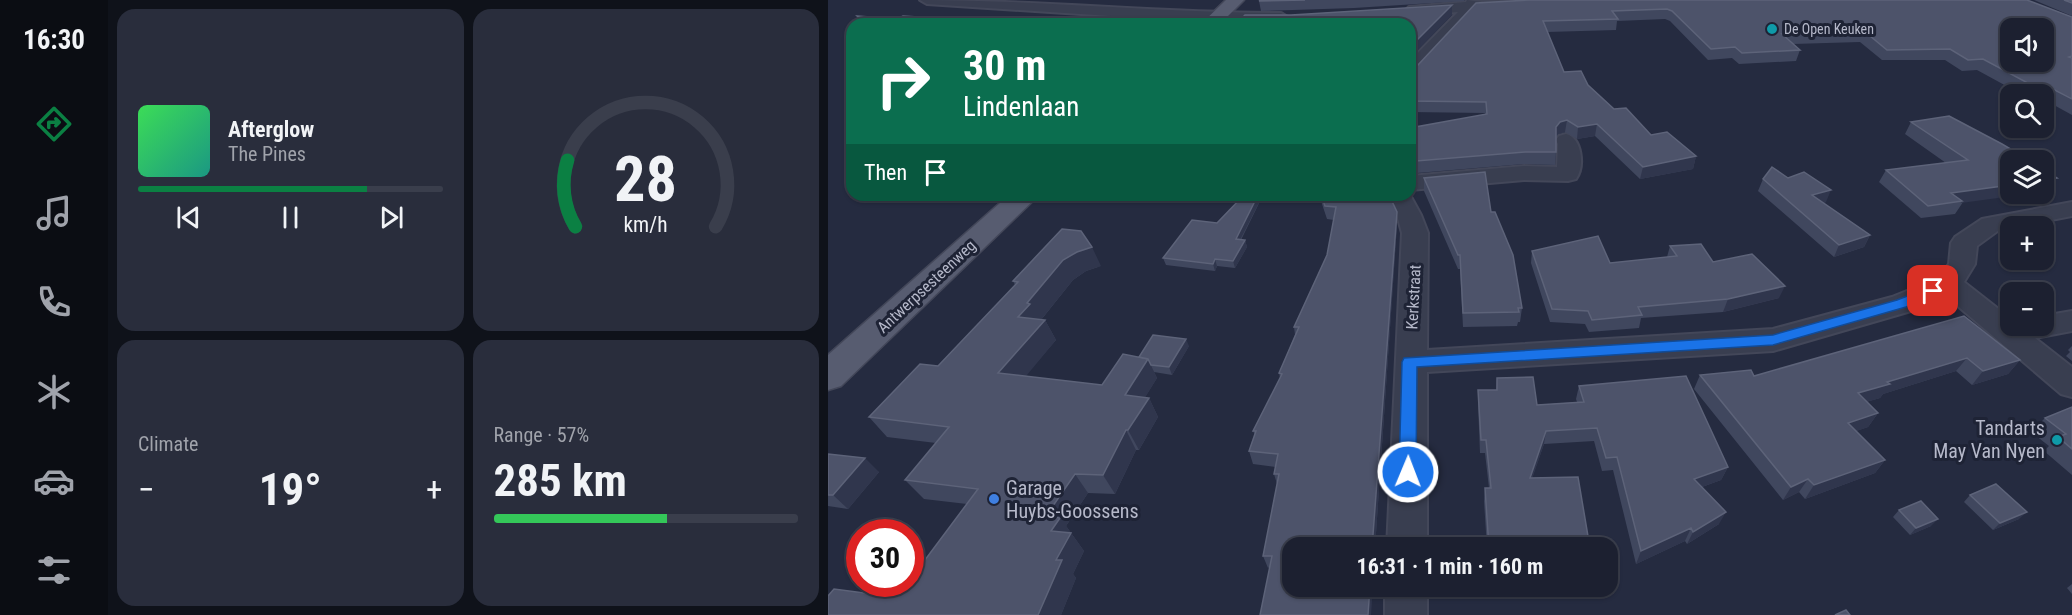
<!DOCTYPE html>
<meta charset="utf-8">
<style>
body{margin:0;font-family:"Roboto Condensed",sans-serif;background:#292d3c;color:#f1f3f6;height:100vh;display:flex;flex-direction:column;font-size:22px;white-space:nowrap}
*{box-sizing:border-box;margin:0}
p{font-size:20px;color:#a0a3ab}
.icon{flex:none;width:33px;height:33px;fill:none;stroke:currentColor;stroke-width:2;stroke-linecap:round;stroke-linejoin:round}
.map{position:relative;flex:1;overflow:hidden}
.panel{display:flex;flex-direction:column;gap:9px;padding:9px;background:#0f121a;width:720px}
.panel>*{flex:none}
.guide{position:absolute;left:18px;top:18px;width:570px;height:183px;border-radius:18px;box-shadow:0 2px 4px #0004,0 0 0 2px #3a3e4c;background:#0b6e4f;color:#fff;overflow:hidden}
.buttons{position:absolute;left:1172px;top:18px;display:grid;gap:12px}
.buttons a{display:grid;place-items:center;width:54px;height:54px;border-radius:12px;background:#1c2030;box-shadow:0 2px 4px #0004,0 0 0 2px #3a3e4c;font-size:30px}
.speed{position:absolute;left:18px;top:519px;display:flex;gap:12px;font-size:30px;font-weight:700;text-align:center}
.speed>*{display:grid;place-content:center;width:78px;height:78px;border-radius:50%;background:#1c2030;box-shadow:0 2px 4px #0004,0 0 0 2px #3a3e4c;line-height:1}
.speed .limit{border:9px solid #d22;background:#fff;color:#111}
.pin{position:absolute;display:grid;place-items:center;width:51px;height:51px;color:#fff;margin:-26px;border-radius:12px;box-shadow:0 3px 9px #0006}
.me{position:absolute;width:66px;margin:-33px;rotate:1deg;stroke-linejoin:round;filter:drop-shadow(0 0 4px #0008)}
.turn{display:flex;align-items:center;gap:21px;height:126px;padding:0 18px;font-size:27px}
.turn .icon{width:78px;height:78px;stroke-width:2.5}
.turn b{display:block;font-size:42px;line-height:51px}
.then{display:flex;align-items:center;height:57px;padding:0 18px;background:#0003;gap:12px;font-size:22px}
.big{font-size:45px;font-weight:700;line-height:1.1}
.panel .card{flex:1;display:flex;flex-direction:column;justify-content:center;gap:9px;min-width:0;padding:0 21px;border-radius:18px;background:#292d3c}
.panel .dial{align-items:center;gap:0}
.dial svg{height:156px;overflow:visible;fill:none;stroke:#3a3e4c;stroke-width:7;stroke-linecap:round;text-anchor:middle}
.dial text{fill:#f1f3f6;stroke:none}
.song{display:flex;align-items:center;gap:18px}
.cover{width:72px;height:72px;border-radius:9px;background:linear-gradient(135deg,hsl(130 70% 55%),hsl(170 70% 35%))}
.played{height:6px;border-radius:3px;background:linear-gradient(90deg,#0b8043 75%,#3a3e4c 75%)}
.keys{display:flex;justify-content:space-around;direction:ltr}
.heat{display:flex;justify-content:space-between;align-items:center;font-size:33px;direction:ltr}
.charge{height:9px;border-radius:4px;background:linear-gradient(90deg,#34c759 57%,#3a3e4c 0)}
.panel .tiles{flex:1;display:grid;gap:9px;grid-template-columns:repeat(2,1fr)}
.trip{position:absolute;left:454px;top:537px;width:336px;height:60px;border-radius:18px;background:#1c2030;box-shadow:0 2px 4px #0004,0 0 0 2px #3a3e4c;font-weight:700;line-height:60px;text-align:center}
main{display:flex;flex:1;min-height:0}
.tab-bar{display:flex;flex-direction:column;width:108px;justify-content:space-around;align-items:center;background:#0b0d13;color:#a0a3ab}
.tab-bar .icon{width:42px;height:42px}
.tab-bar .on{color:#0b8043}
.tab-bar b{font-size:27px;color:#f1f3f6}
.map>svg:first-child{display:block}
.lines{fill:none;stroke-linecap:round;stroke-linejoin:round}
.minor-casing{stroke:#434759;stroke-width:4}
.major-casing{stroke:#434759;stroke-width:3}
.minor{fill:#393e50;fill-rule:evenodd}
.major{fill:#575c70;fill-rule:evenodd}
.wall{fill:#40475e}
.shaded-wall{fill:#30364d}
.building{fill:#4d536a;stroke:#5d6379;stroke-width:1.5;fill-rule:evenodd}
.route{fill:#1a73e8;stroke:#114b97;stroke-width:1.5}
.culture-dot{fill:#0f9aa8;stroke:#1e2335;stroke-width:2}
.shop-dot{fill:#3f7fe0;stroke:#1e2335;stroke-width:2}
.labels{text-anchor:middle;stroke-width:6;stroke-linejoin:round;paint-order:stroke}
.far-poi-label{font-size:14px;fill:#b6b9ca;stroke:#1e2335;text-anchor:start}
.street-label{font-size:16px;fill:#b6b9ca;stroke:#1e2335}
.near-poi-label{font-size:20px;fill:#b6b9ca;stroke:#1e2335;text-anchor:end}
</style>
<main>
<nav class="tab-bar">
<b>16:30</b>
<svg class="icon on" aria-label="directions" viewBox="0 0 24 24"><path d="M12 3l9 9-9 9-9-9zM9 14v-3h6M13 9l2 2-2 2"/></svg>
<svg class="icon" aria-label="music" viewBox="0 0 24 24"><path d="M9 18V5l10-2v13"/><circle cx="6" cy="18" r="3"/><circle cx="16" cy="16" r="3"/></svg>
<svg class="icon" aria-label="phone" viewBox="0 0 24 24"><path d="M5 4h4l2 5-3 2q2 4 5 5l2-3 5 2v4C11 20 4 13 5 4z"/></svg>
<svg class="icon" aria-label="climate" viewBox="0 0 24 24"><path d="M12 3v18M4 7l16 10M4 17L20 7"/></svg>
<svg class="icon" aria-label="car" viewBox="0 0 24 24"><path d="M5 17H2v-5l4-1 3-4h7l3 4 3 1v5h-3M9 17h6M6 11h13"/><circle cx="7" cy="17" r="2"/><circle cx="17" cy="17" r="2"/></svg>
<svg class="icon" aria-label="filters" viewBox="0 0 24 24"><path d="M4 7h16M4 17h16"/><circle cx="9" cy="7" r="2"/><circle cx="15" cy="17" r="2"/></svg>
</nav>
<section class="panel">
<div class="tiles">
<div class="card">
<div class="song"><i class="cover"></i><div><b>Afterglow</b><p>The Pines</p></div></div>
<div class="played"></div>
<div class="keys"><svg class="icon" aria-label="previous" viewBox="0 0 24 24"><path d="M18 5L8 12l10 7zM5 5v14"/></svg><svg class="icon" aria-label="pause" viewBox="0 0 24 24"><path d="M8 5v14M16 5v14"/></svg><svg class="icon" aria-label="next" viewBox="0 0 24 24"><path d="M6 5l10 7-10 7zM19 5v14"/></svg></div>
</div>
<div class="card dial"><svg viewBox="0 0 100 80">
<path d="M14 69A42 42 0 1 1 86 69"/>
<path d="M14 69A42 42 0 0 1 10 35" stroke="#0b8043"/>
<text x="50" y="56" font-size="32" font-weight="700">28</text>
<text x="50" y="72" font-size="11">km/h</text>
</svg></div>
<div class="card"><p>Climate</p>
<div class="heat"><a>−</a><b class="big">19°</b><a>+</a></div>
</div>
<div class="card"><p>Range · 57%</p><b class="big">285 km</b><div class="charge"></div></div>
</div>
</section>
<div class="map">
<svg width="1244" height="615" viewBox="0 0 1244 615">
<rect width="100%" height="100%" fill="#252b40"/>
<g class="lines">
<g class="minor-casing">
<g id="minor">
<path d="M92 0C212 0 332 13 453 13L461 18 453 23H389L99 4Z"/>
<polygon points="639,0 653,2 762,0 755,4 648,11 588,75 582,76 582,61 630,12 586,15 581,13 578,10 581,7 638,2"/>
<path d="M738 134C754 138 757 166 748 179L740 181 696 180 582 190V176L696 166 729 167 730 144 728 140 731 136Z"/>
<polygon points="558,195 582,195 593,215 600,233 599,350 945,329 1064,297 1111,278 1121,264 1123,243 1127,237 1154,219 1244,202 1244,216 1171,230 1149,246 1147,264 1136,282 1182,318 1182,326 1215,326 1215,316 1244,311 1244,331 1207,338 1244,367 1244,397 1233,394 1118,296 1083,311 945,351 599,372 599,548 559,548 574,233 569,215"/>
<rect x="557" y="586" width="42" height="29"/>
</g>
</g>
<g class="major-casing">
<g id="major">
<polygon points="398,0 416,0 392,24 373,24"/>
<polygon points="181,195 211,195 13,386 0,390 0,355"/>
</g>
</g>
<use href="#minor" class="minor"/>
<use href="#major" class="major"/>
</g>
<g class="wall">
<polygon points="433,0 637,0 636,1 526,8 433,11 431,1"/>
<polygon points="701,0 1244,17 1244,115 1215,99 1215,94 1193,94 1149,70 1134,71 1117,60 1054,60 1032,42 965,44 972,50 968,61 911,64 904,58 880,60 842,21 837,19 789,21 788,30 719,32 736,72 760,85 786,109 823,135 868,156 865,169 812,179 767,136 749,139 737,132 730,134 728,137 728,152 727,165 696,164 589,173 582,157 582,128 657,115 657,113 582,112 582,67 589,66"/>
<polygon points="1206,0 1244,0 1244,16"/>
<polygon points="1083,122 1174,144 1127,214 1093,218 1051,182 1058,170 1118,163 1077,134"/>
<polygon points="596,178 663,212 694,308 692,322 690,322 689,326 635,327 632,269 630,269 596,191"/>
<polygon points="960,178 998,202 995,203 1042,235 1036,247 1006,257 930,191 935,179"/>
<polygon points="416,195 435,195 413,240 417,240 419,247 407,268 389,266 387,271 338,265 335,258 389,223"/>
<polygon points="491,195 561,195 569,212 569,225 547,548 465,548 440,568 435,556 449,484 446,474 448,467 425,464 421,451 427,435 425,431 452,378 451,373 467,335 466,327 499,255 506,220 499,219"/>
<polygon points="842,246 885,262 951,298 895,312 813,318 811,328 761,332 757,324 722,322 703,263 704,251 782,263 839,257"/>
<polygon points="273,266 258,271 245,280 213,320 217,320 228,340 197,376 274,385 311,357 361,346 344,375 326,372 329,378 317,397 321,398 330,417 311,450 308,450 287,494 260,493 238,526 256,551 245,574 248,578 233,615 0,615 44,594 85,576 139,504 96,499 77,480 108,443 59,437 41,417 110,366 187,285 185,281"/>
<polygon points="1136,316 1192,360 1180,374 1144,385 1128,371 1055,394 1052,398 1038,402 1050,413 1040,427 1028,431 1057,460 1047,473 977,499 971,492 955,500 866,389 872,375 926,376"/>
<polygon points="1244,346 1244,361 1238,356 1242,352 1240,350"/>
<polygon points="669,378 709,405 749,402 748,399 751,386 900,467 893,480 874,487 891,524 859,544 857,541 808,564 785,470 774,471 766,441 716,444 704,478 762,548 659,548 656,501 657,488 661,488 657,453 652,453 650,404 650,390 668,390"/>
<polygon points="1244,407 1244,475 1216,451 1221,446 1203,432 1217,418"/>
<polygon points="0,454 51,472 20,509 0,506"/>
<polygon points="1142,495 1191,519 1165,530 1136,502"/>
<polygon points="1071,510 1103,526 1082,535 1065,517"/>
<polygon points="1244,584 1244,594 1239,588"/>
<polygon points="662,586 695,586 695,589 662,590"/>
</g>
<g class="shaded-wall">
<polygon points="624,5 624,15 582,58 582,47"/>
<polygon points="1221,87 1215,96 1215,94 1205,94 1209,88"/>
<polygon points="739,120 737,132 730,134 726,139 728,127 732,122"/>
<polygon points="769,124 767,136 749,139 750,127"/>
<polygon points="868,156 865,169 812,179 815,167"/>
<polygon points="1229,178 1220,190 1215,191 1215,180"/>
<polygon points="1182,185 1182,194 1199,194 1133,203 1134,201 1123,193"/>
<polygon points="1003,190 998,202 980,207 984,195"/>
<polygon points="430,195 435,195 409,246 408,239"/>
<polygon points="569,212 569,225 547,548 544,548"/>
<polygon points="1042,235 1036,247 1006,257 1011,245"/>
<polygon points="417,240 419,247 407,268 405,261"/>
<polygon points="264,247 273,266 258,271 245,280 212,321 190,317 199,303 235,260 249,252"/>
<polygon points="387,259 389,266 387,271 385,264"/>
<polygon points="957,286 951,298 895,312 900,299"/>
<polygon points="217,320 228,340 184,393 170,373"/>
<polygon points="358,339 361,346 344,375 341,367"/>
<polygon points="1139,358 1128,371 1055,394 1052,398 1021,407 1030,393 1059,382"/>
<polygon points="320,359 329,378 307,414 297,395"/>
<polygon points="1192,360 1180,374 1144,385 1155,371"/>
<polygon points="321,398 330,417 311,450 300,430"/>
<polygon points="1050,413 1040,427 1011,437 1020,423"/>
<polygon points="298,430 308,450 287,494 275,475"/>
<polygon points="718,431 716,444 700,491 702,478"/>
<polygon points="37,458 51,472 20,509 5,495"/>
<polygon points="1057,460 1047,473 977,499 986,485"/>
<polygon points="900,467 893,480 860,492 866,479"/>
<polygon points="247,474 260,493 238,526 256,551 245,574 248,578 233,615 210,615 228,560 223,531 218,516"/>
<polygon points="980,479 971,492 955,500 963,487"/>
<polygon points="898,512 891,524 859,544 865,532"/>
<polygon points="1199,512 1191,519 1165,530 1172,523"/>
<polygon points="1110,519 1103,526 1082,535 1088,528"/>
<polygon points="863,528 857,541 808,564 813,551"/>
<polygon points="542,586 545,586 543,615 540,615"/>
</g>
<g class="building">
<polygon points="433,0 477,0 431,1"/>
<path d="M701 0H1199L1244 17V56L1241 57 1244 58V99L1221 87 1209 88 1155 59 1140 60 1122 49 1059 50 1036 31 954 34 972 50 914 53 907 47 883 49 844 11 839 9 784 11 790 19 715 21 736 72 753 71 760 85 786 109 798 108 823 135 839 132 868 156 815 167 769 124 750 127 739 120 732 122 728 127V152H697L588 161 582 146V128L659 114 658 102 582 101V67L589 66 648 3ZM1182 28H1215V62H1182Z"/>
<polygon points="1236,0 1244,0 1244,3"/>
<polygon points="624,5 582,47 582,24 408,24 417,15 463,15"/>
<polygon points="29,16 69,19 75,16 185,23 183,24 37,24"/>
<polygon points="1121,116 1174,144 1201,160 1182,160 1182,185 1123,193 1134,201 1100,206 1058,170 1140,160 1083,122"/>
<polygon points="944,167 960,178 976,172 1003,190 984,195 1042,235 1011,245 935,179"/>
<polygon points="1215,169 1229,178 1215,180"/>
<polygon points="657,172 663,212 667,212 685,255 694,308 690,308 691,312 635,313 632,255 630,255 596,178"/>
<polygon points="416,195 430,195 408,239 417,240 405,261 387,259 385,264 335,258 364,220 389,223"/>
<polygon points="493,195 561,195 569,212 544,548 465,548 465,586 542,586 540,615 432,615 444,556 435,556 451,474 446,474 450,454 421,451 428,431 425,431 454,374 451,373 471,327 466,327 499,255 508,207 497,206"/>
<polygon points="234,229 253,231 264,247 249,252 235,260 199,303 202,304 190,317 217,320 170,373 274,385 295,354 320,359 297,395 321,398 300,430 298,430 275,475 247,474 218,516 232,518 223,531 243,533 228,560 234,560 210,615 0,615 0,596 6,589 44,594 68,584 82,584 82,577 85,576 150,489 77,480 121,427 41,417 92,364 110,366 190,282 185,281"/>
<polygon points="770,236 782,263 849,256 842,246 873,244 885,262 924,254 957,286 900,299 810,307 814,315 764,320 760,311 724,309 704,251"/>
<polygon points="1136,316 1192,360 1155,371 1139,358 1059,382 1062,384 1030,393 1050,413 1020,423 1057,460 986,485 980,479 963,487 872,375 923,370 926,376"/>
<polygon points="325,335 358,339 341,367 323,365 320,359 311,357"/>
<polygon points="858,376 900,467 866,479 898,512 865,532 863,528 813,551 789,457 778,458 769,428 718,431 702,478 750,477 762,548 661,548 657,488 663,488 658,440 653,440 650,390 669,390 669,378 705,377 709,405 756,402 751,386"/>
<polygon points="1244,407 1244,449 1230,437 1238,434 1217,418"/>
<polygon points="0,454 37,458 5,495 0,495"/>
<polygon points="1168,484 1199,512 1172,523 1142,495"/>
<polygon points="1093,501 1110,519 1088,528 1071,510"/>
<polygon points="1018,610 1022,615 1007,615"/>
</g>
<polygon class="route" points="1105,286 1112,291 1110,294 1078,307 945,345 589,367 588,472 586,477 580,479 574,477 571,472 574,362 576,358 945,335 1069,300"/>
<g class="culture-dot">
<circle cx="944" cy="29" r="6"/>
<circle cx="1229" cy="440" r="6"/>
</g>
<circle class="shop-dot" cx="166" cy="499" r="6"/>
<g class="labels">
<g class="far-poi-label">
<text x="956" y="34">De Open Keuken</text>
</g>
<g class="street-label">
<text transform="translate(98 286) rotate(-43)" y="6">Antwerpsesteenweg</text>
<text transform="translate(585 297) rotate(-87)" y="6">Kerkstraat</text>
</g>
<g class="near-poi-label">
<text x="1217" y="435">Tandarts<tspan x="1217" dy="23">May Van Nyen</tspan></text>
<text x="178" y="495" text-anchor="start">Garage<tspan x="178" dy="23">Huybs-Goossens</tspan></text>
</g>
</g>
</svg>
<div class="buttons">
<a><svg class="icon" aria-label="sound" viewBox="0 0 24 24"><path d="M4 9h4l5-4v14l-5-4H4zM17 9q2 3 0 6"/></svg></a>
<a><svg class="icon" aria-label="search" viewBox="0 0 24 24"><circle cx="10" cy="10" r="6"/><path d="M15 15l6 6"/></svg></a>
<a><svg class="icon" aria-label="layers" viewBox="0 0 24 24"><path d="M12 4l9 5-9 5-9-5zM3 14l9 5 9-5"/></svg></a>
<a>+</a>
<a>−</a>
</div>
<div class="speed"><div class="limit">30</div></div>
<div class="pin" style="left:1105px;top:291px;background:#d93025"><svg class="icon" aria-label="arrive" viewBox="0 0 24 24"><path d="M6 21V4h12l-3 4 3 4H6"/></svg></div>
<svg class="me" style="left:580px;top:472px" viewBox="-20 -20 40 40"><circle r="17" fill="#1a73e8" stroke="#fff" stroke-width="3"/><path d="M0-11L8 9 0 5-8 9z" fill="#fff"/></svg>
<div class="trip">16:31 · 1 min · 160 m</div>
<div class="guide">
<div class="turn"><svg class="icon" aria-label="right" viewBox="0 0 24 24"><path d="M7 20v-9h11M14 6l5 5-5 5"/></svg><div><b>30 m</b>Lindenlaan</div></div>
<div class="then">Then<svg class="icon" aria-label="arrive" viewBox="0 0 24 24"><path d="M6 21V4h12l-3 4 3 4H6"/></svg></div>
</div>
</div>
</main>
